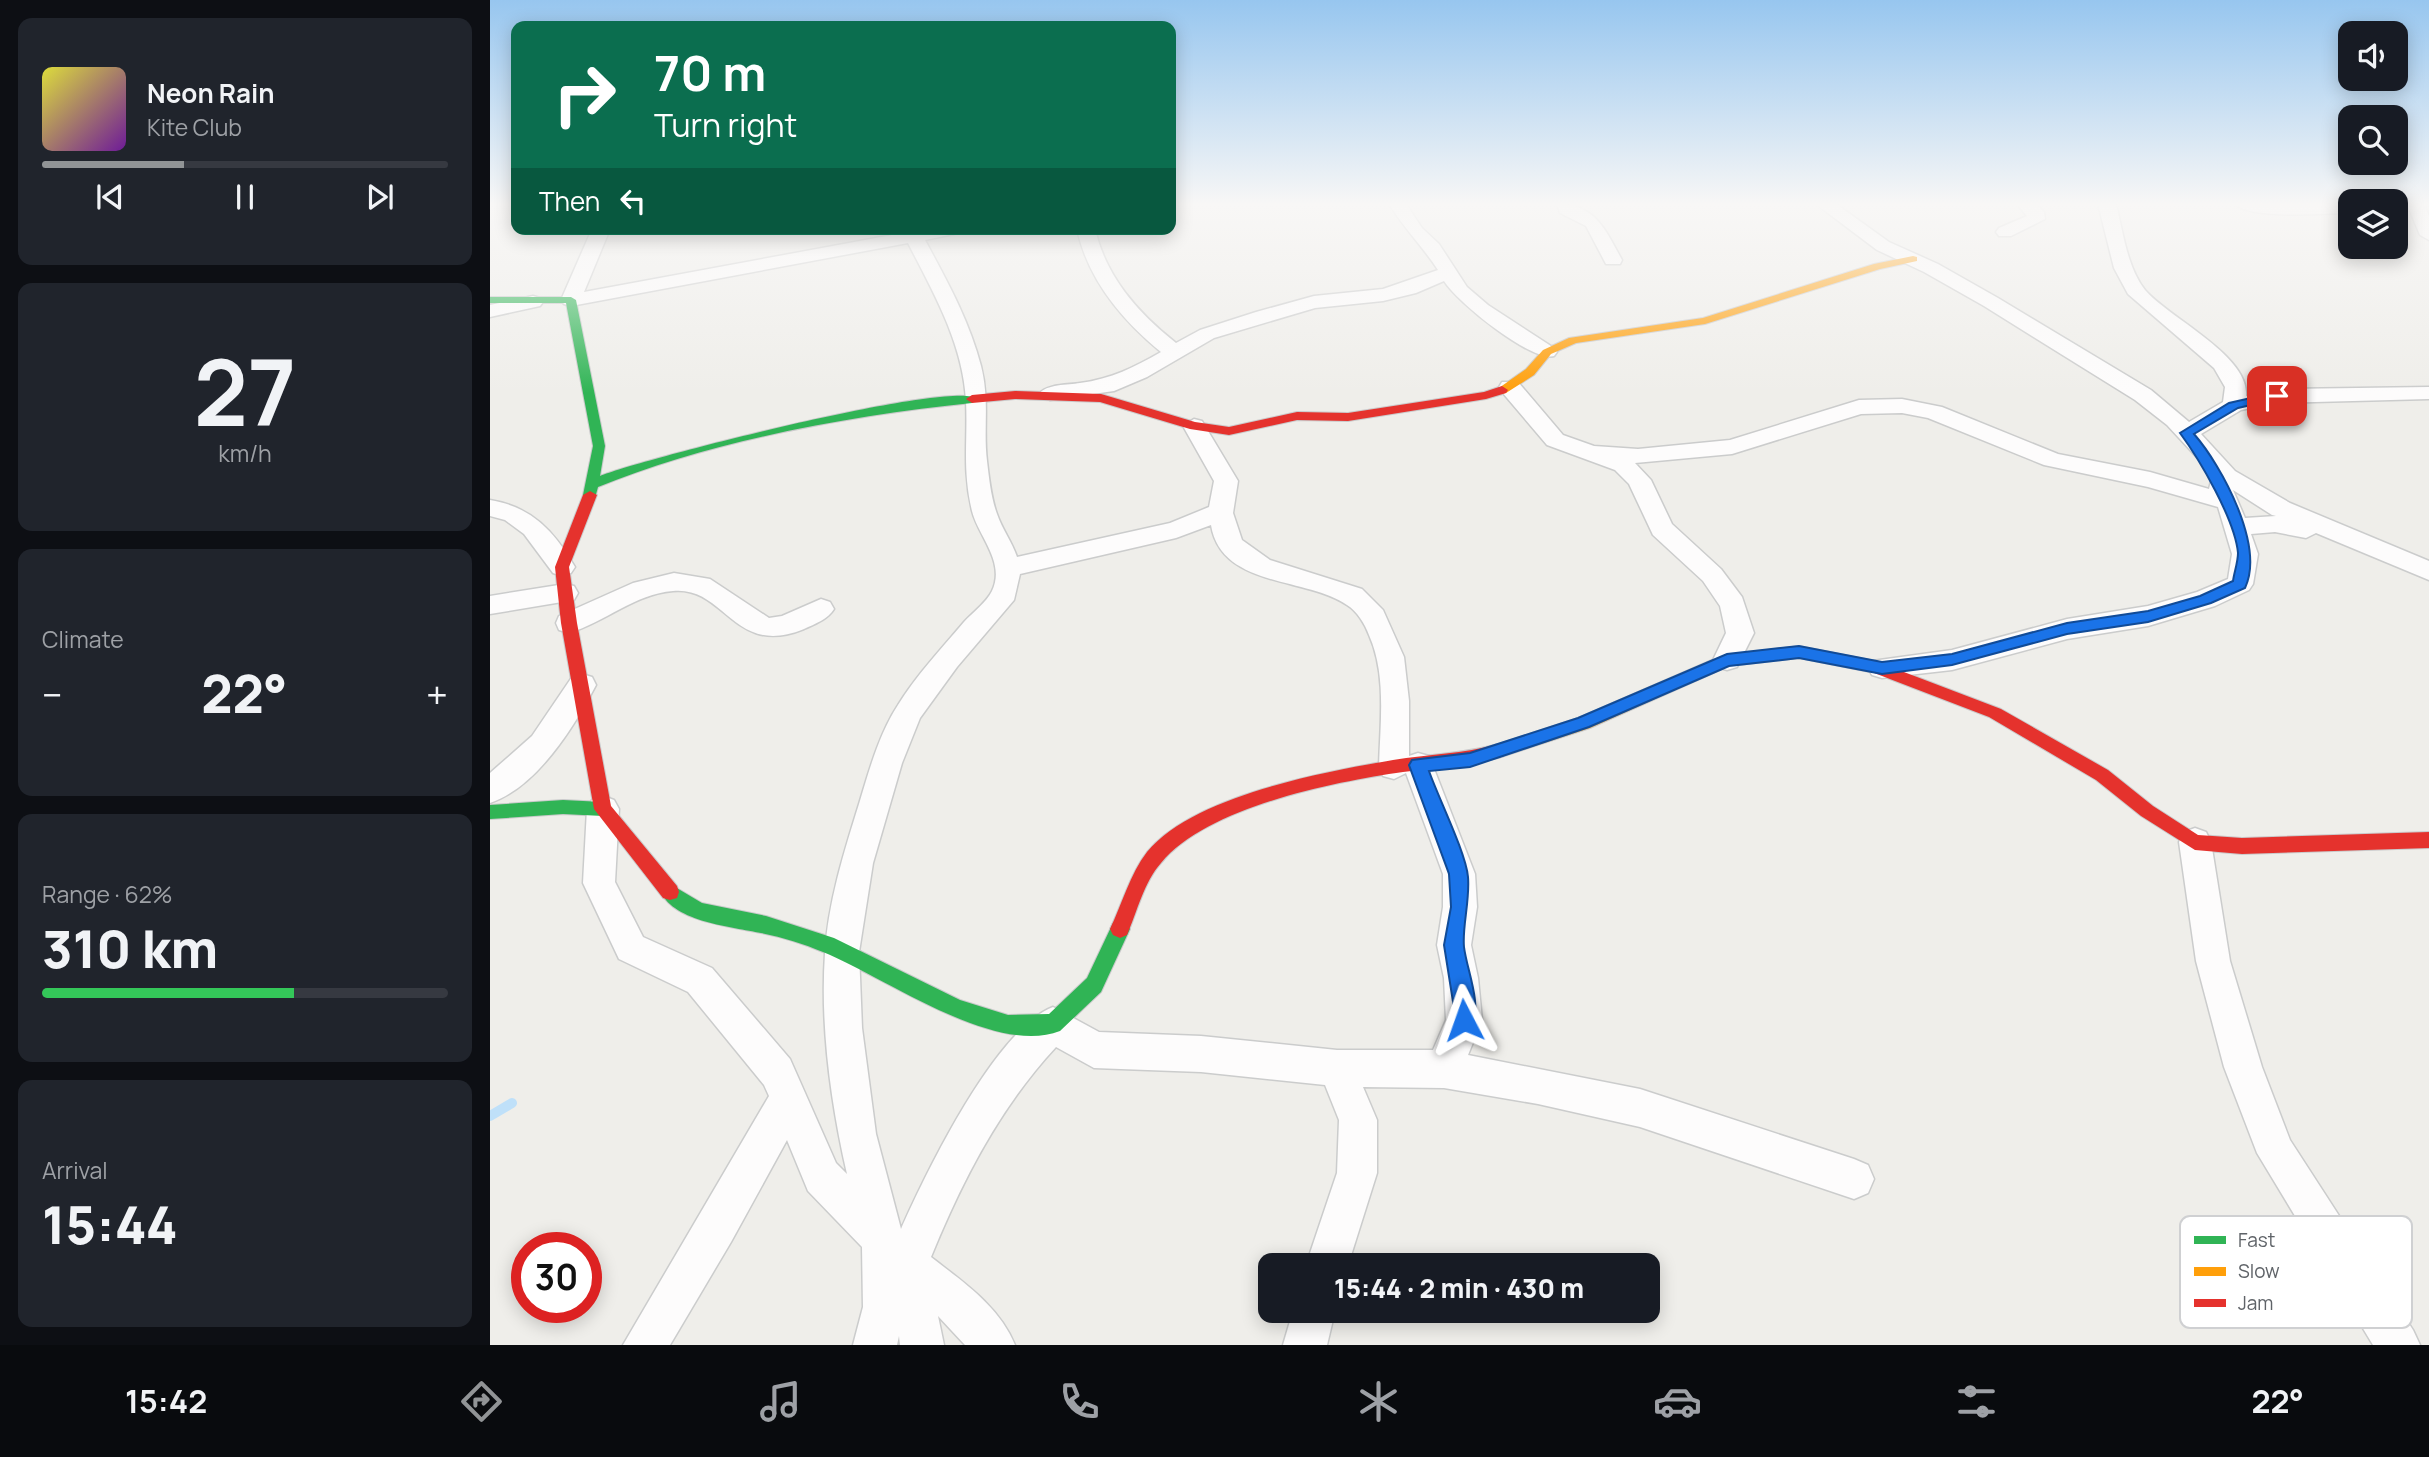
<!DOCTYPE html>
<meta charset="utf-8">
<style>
body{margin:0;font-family:Manrope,sans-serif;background:#20242c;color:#f1f3f6;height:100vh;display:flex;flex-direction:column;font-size:26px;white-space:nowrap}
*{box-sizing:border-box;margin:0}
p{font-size:23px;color:#9ea1a6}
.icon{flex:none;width:38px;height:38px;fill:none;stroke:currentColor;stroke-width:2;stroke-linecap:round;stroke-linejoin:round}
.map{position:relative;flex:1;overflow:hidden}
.details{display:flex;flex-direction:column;gap:18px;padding:18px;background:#0d0f14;width:490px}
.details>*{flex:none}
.top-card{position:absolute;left:21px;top:21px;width:665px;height:214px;border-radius:14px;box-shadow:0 4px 18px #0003;background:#0b6e4f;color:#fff;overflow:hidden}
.buttons{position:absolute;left:1848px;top:21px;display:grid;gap:14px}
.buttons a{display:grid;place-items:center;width:70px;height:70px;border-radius:14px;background:#171b24;box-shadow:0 4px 18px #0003;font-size:35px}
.speed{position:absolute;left:21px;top:1232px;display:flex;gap:14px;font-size:35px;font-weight:700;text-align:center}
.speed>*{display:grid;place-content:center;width:91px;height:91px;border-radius:50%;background:#171b24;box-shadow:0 4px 18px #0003;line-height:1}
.speed .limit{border:10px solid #d22;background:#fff;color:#111}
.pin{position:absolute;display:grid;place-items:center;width:60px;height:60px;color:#fff;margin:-30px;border-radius:14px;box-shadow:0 4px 10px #0006}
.me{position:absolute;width:77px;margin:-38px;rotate:356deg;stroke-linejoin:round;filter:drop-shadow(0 0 5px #0008)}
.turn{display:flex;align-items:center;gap:24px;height:147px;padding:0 28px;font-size:32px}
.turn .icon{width:91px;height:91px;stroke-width:2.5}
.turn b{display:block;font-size:49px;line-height:60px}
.then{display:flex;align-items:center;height:66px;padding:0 28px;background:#0003;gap:14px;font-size:26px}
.big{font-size:52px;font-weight:800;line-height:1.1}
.details .card{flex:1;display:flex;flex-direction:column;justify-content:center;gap:10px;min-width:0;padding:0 24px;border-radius:14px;background:#20242c}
.details .dial{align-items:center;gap:0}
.dial b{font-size:91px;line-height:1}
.song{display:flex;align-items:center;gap:21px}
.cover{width:84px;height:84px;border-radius:10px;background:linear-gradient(135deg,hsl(60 70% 55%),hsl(280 70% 35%))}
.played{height:7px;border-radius:4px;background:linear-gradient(90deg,#919496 35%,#363941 35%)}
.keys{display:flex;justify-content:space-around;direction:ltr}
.heat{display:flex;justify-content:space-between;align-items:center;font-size:38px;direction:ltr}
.charge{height:10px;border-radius:5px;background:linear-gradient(90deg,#34c759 62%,#363941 0)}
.trip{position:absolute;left:768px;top:1253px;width:402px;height:70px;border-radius:14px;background:#171b24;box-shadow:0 4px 18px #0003;font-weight:800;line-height:70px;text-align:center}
.menu{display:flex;height:112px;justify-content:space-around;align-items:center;background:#090b0e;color:#9ea1a6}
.menu .icon{width:49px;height:49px}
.menu .active{color:#919496}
.menu b{font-size:32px;color:#f1f3f6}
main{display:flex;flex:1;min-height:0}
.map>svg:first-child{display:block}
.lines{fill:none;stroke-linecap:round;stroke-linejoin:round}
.stream{stroke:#bfe0f9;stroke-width:10}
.street-casing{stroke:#cbcccc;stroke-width:3}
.fast-casing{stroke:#cacacb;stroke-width:2}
.slow-casing{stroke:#cacacb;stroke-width:2}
.jam-casing{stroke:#cacacb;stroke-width:2}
.street{fill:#fdfcfc;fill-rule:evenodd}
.fast{fill:#30b455;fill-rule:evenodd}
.slow{fill:#ff9f0a;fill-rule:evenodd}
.jam{fill:#e5322d;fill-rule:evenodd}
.route{fill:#1a73e8;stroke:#114b97;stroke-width:2}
.key{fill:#fff;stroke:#cfd0d2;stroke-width:2}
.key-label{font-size:19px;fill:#5f6368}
</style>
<main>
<section class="details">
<div class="card">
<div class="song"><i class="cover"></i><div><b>Neon Rain</b><p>Kite Club</p></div></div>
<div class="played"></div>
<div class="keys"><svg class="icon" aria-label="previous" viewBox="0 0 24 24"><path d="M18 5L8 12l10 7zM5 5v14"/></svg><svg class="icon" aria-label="pause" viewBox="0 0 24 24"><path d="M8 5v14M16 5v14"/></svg><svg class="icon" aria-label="next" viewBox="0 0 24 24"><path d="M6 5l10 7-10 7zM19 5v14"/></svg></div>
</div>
<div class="card dial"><b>27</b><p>km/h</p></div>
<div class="card"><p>Climate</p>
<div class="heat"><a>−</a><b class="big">22°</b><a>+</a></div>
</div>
<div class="card"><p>Range · 62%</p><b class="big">310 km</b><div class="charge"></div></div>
<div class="card"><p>Arrival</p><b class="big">15:44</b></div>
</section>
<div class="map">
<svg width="1939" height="1345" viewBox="0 0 1939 1345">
<rect width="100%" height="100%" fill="#efeeea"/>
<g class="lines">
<polyline class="stream" points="0,1116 22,1103"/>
<g class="street-casing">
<g id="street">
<path d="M899 204H916L932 228 949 244 977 287 998 305 1064 348 1067 352 1064 356C1041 362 967 302 954 281L926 293 893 301 825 308 724 338 657 377 624 391 560 400 549 394C556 384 578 385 590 383 621 379 645 367 671 352 632 320 598 280 587 229H605C616 277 648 313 686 343L710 330 766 312 824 296 893 289 948 270C933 247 914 228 899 204Z"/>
<path d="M1067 204C1105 204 1115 229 1132 260L1130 264H1116L1096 226 1070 213Z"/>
<path d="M1326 204H1346L1399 242 1448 264 1508 298 1661 390 1699 422 1733 402 1735 387 1724 368 1638 294 1624 268 1608 204H1626C1633 232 1637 267 1655 290 1679 318 1760 356 1756 396L1787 389 1939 387V399L1787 403 1751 410 1711 434 1745 471 1800 503 1939 561V580L1826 533 1816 538 1785 532 1761 534 1768 554 1763 584 1759 590 1725 606 1658 626 1577 639 1462 670 1392 678 1382 675 1378 668 1382 661 1462 650 1577 619 1658 606 1707 592 1738 579 1742 554 1728 507 1658 487 1554 465 1438 418 1412 413 1371 414 1242 454 1145 463 1161 480 1182 524 1231 569 1252 597 1264 633 1247 667 1237 670 1227 667 1223 660 1236 633 1230 606 1213 581 1163 535 1139 484 1125 470 1057 445 1012 392 1009 387 1012 382H1028L1073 435 1104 446 1148 449 1240 440 1369 400 1412 399 1452 407 1568 454 1660 472 1719 489 1721 481 1727 479 1677 425 1645 400 1494 306 1434 272 1387 250ZM1743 490 1782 515 1786 516 1755 518Z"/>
<polygon points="1527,204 1546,204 1554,212 1555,219 1521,236 1509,236 1506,232 1509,228 1537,216"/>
<path d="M1745 204H1860V213C1836 213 1761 220 1745 204Z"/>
<polygon points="1917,204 1934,204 1939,216 1939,240 1930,235"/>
<path d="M102 229H120L94 292 413 233 411 229H472L469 233 435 240C457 281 479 320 491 366 500 402 493 428 497 461 499 478 501 498 507 514 512 529 522 542 527 557L680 523 719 507 724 481 693 426 704 419 712 421 748 481 743 513 752 540 780 560 872 589 893 610 914 657 919 701V756L928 753 939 756 985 874 987 907 981 945 988 978 992 1020 978 1055 1150 1089 1364 1159 1378 1165 1384 1179 1378 1193 1364 1199 1150 1127 1048 1104 954 1088 873 1087 887 1120V1173L858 1265H816L847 1173 849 1120 835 1085 711 1072 604 1068 566 1047C510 1107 472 1181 441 1257 473 1282 509 1306 525 1345H475L448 1316 454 1345H410L409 1336 407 1345H363L373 1307 372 1247 318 1191 297 1140 241 1242 180 1345H133L279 1096 274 1085 198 992 129 959 93 883 97 809 102 800 113 796 124 800 129 809 125 882 153 937 222 968 300 1059 346 1163 357 1174C341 1104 330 1026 335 953 338 903 354 852 369 804 379 771 389 734 408 705 426 676 451 649 474 622 482 613 497 602 502 591 516 562 488 536 482 511 472 469 478 441 476 401 473 343 443 292 418 243L81 306 74 304 71 300ZM721 525C731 588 817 577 857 605 867 611 875 624 879 635 897 675 890 724 889 767L893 776 904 779 916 773 953 874V907L947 945 954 978 956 1020 943 1050H847L711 1036 609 1032 563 1007C505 1030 437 1171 411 1229L386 1134 372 1028 369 952 383 863 412 763 430 718 467 667 524 600 530 574 686 538Z"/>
<polygon points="43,296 50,298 53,302 50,306 0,317 0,305"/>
<path d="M0 500C42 507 64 531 85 567L81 573 72 576 63 573 34 534 15 520 0 516Z"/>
<path d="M184 573 220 579 279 618 292 616 331 599 340 602 344 609C338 619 325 624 314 629 243 658 236 586 183 591 145 594 115 622 79 633L69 630 66 623 69 616 143 583Z"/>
<polygon points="75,584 84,586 88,593 84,600 0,614 0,596"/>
<path d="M92 674 102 677 106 685C84 727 47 787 0 803V773L42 736 82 677Z"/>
<polygon points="1705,828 1716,832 1721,842 1740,961 1772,1067 1800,1140 1923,1330 1930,1345 1883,1345 1767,1153 1734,1067 1706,961 1689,842 1694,832"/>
<polygon points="803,1311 845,1311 837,1345 793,1345"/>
</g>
</g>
<g class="fast-casing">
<g id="fast">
<path d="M0 297H81L86 300 115 446 110 476C152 459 464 379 488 399L482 403C362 415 220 441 108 487L105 498 100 499 93 495 103 446 76 303H0Z"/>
<polygon points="73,800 113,802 119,804 122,809 119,814 113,816 73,814 0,819 0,805"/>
<path d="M180 884 212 903 276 916 344 938 470 1000 518 1015 559 1014 597 978 623 923 630 920 637 923 640 929 611 992 570 1031C505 1057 393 976 333 952 314 944 292 937 271 933 243 927 184 922 171 892L173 886Z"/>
</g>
</g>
<g class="slow-casing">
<g id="slow">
<polygon points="1423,256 1427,257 1427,261 1390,269 1215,324 1086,343 1061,354 1044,375 1016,393 1012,394 1006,390 1036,369 1053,350 1079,338 1213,318 1384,264"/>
<polygon points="1309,646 1385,661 1393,667 1385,673 1309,658 1239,666 1100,728 1008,758 1002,756 1000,751 1002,746 1088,718 1231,656"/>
</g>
</g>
<g class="jam-casing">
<g id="jam">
<polygon points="1012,386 1018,390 1016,393 996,399 858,421 807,420 739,435 700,429 610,402 525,399 482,403 476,399 482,395 525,391 611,394 705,422 739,427 807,412 858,413 994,392"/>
<polygon points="100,491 107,495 79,567 87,623 121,806 187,886 189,892 187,898 180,900 173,898 104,809 71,623 65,567 93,495"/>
<polygon points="1385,661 1511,709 1618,770 1663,806 1708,835 1752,838 1939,832 1939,848 1752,854 1705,850 1651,816 1606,780 1499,717 1379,671 1377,667"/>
<path d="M1008 744 1014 746 1016 751 1014 756 1008 758C977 766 945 768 913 772 843 782 717 807 671 863 654 882 647 912 637 935L630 938 623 935 620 929C632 904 640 874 657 852 703 796 833 772 903 760 938 754 973 754 1008 744Z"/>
</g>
</g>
<use href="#street" class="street"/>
<use href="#fast" class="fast"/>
<use href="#slow" class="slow"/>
<use href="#jam" class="jam"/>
</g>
<linearGradient id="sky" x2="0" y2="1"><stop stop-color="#97c6ef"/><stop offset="0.52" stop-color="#f8f7f6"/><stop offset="1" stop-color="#f8f7f6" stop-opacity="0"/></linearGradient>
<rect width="1939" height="393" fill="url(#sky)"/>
<path class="route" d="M1787 392 1793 396 1791 398 1748 408 1704 434C1732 466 1775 546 1755 588L1721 603 1658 622 1577 634 1462 665 1392 674 1309 658 1239 666 1099 727 980 767 939 771C948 797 976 853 978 877 980 901 972 927 974 947 977 971 992 1003 982 1027L974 1030 967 1027 954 945 961 907 959 874 919 765 922 760 980 753 1088 718 1237 654 1309 646 1392 662 1462 654 1577 623 1658 611 1710 596 1743 581C1744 573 1748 562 1748 553 1745 520 1710 460 1690 433L1739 403Z"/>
<rect x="1690" y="1216" width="232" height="112" rx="10" class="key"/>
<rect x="1704" y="1236" width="32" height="8" fill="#30b455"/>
<rect x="1704" y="1267" width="32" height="9" fill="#ff9f0a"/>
<rect x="1704" y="1299" width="32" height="8" fill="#e5322d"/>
<g class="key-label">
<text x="1748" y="1247">Fast</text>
<text x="1748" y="1278">Slow</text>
<text x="1748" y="1310">Jam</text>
</g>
</svg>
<div class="buttons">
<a><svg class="icon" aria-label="sound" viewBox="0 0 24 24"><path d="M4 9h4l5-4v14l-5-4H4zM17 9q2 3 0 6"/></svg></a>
<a><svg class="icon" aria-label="search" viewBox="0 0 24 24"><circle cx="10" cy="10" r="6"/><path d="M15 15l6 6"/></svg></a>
<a><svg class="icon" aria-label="layers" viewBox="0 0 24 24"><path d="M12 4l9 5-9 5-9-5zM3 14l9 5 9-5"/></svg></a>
</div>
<div class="speed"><div class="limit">30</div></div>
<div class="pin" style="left:1787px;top:396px;background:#d93025"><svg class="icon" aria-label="arrive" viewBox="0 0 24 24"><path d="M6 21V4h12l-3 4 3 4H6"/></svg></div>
<svg class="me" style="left:974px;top:1020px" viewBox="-20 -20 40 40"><path d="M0-17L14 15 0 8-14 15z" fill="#1a73e8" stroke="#fff" stroke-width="4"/></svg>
<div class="trip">15:44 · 2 min · 430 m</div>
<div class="top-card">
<div class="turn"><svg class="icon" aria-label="right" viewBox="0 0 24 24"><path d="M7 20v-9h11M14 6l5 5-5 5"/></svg><div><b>70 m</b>Turn right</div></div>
<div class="then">Then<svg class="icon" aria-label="left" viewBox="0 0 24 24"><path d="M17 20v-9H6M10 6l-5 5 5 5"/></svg></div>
</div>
</div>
</main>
<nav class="menu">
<b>15:42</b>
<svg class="icon active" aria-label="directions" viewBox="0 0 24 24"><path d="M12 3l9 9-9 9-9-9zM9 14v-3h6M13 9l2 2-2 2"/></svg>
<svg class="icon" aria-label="music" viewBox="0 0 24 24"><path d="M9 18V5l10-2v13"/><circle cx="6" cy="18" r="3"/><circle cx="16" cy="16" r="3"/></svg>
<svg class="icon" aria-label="phone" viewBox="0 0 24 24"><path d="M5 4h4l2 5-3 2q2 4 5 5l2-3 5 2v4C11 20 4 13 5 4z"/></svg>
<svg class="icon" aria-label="climate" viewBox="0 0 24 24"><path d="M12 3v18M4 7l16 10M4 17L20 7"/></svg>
<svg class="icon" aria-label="car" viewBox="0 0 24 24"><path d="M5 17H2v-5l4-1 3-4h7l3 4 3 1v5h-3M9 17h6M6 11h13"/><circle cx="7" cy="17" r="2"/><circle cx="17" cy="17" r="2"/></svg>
<svg class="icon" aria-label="filters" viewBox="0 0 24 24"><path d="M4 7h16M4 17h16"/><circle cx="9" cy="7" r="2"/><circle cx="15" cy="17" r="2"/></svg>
<b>22°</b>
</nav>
